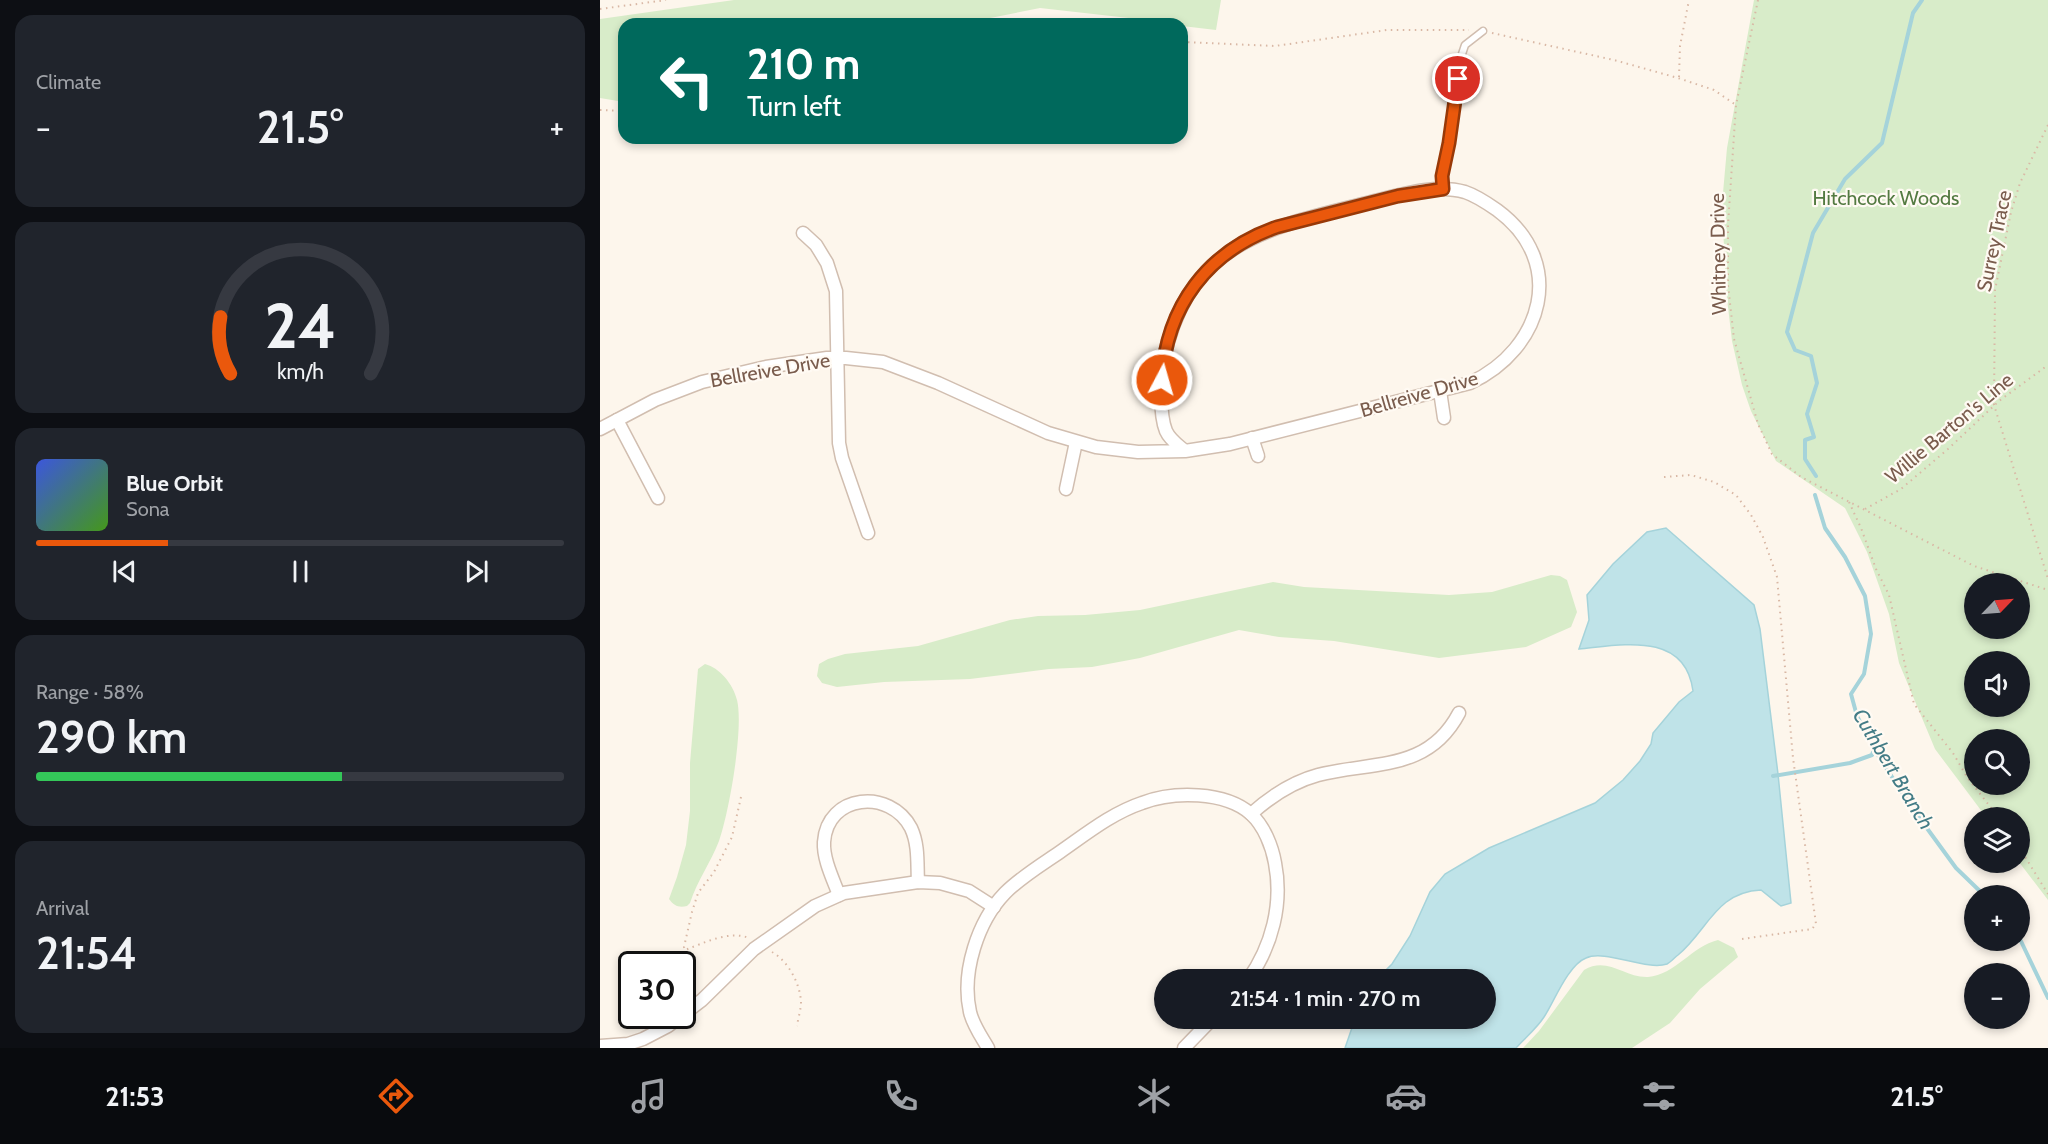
<!DOCTYPE html>
<meta charset="utf-8">
<style>
body{margin:0;font-family:Cabin,sans-serif;background:#20242c;color:#f1f3f6;height:100vh;display:flex;flex-direction:column;font-size:22px;white-space:nowrap}
*{box-sizing:border-box;margin:0}
p{font-size:20px;color:#9ea1a6}
.icon{flex:none;width:33px;height:33px;fill:none;stroke:currentColor;stroke-width:2;stroke-linecap:round;stroke-linejoin:round}
.map{position:relative;flex:1;overflow:hidden}
.side{display:flex;flex-direction:column;gap:15px;padding:15px;background:#0d0f14;width:600px}
.side>*{flex:none}
.guide{position:absolute;left:18px;top:18px;width:570px;height:126px;border-radius:18px;box-shadow:0 3px 9px #0003;background:#00695c;color:#fff;overflow:hidden}
.needle{width:39px;rotate:65deg}
.buttons{position:absolute;left:1364px;top:573px;display:grid;gap:12px}
.buttons a{display:grid;place-items:center;width:66px;height:66px;border-radius:50%;background:#171b24;box-shadow:0 3px 9px #0003;font-size:30px}
.speed{position:absolute;left:18px;top:951px;display:flex;gap:12px;font-size:30px;font-weight:700;text-align:center}
.speed>*{display:grid;place-content:center;width:78px;height:78px;border-radius:50%;background:#171b24;box-shadow:0 3px 9px #0003;line-height:1}
.speed .limit{border:3px solid #111;border-radius:9px;background:#fff;color:#111}
.pin{position:absolute;display:grid;place-items:center;width:51px;height:51px;color:#fff;margin:-26px;border:3px solid #fff;border-radius:50%;box-shadow:0 2px 6px #0007}
.me{position:absolute;width:66px;margin:-33px;rotate:6deg;stroke-linejoin:round;filter:drop-shadow(0 0 4px #0008)}
.turn{display:flex;align-items:center;gap:21px;height:126px;padding:0 30px;font-size:27px}
.turn .icon{width:78px;height:78px;stroke-width:2.5}
.turn b{display:block;font-size:42px;line-height:51px}
.big{font-size:45px;font-weight:600;line-height:1.1}
.side .tile{flex:1;display:flex;flex-direction:column;justify-content:center;gap:9px;min-width:0;padding:0 21px;border-radius:18px;background:#20242c}
.side .dial{align-items:center;gap:0}
.dial svg{height:156px;overflow:visible;fill:none;stroke:#363941;stroke-width:7;stroke-linecap:round;text-anchor:middle}
.dial text{fill:#f1f3f6;stroke:none}
.song{display:flex;align-items:center;gap:18px}
.cover{width:72px;height:72px;border-radius:9px;background:linear-gradient(135deg,hsl(230 70% 55%),hsl(100 70% 35%))}
.played{height:6px;border-radius:3px;background:linear-gradient(90deg,#ea580c 25%,#363941 25%)}
.keys{display:flex;justify-content:space-around;direction:ltr}
.heat{display:flex;justify-content:space-between;align-items:center;font-size:33px;direction:ltr}
.charge{height:9px;border-radius:4px;background:linear-gradient(90deg,#34c759 58%,#363941 0)}
.trip{position:absolute;left:554px;top:969px;width:342px;height:60px;border-radius:30px;background:#171b24;box-shadow:0 3px 9px #0003;font-weight:600;line-height:60px;text-align:center}
.tabs{display:flex;height:96px;justify-content:space-around;align-items:center;background:#090b0e;color:#9ea1a6}
.tabs .icon{width:42px;height:42px}
.tabs .active{color:#ea580c}
.tabs b{font-size:27px;color:#f1f3f6}
main{display:flex;flex:1;min-height:0}
.map>svg:first-child{display:block}
.green{fill:#d8ecc9;fill-rule:evenodd}
.water{fill:#bfe3e8;stroke:#a5d3da;stroke-width:1.5}
.lines{fill:none;stroke-linecap:round;stroke-linejoin:round}
.stream{stroke:#a5d3da;stroke-width:4}
.service-casing{stroke:#d1beb0;stroke-width:9}
.minor-casing{stroke:#d1beb0;stroke-width:15}
.path{stroke:#d9b8a5;stroke-width:2;stroke-dasharray:1.5 4.5;stroke-linecap:butt}
.service{stroke:#fff;stroke-width:6}
.minor{stroke:#fff;stroke-width:12}
.route-casing{stroke:#983908;stroke-width:15}
.route{stroke:#ea580c;stroke-width:10}
.labels{text-anchor:middle;stroke-width:4.5;stroke-linejoin:round;paint-order:stroke}
.park-label{font-size:20px;fill:#537a41;stroke:#fffaf3}
.street-label{font-size:20px;fill:#7a5c4d;stroke:#fffaf3}
.water-label{font-size:21px;font-style:italic;fill:#437c86;stroke:#fffaf3}
</style>
<main>
<section class="side">
<div class="tile"><p>Climate</p>
<div class="heat"><a>−</a><b class="big">21.5°</b><a>+</a></div>
</div>
<div class="tile dial"><svg viewBox="0 0 100 80">
<path d="M14 69A42 42 0 1 1 86 69"/>
<path d="M14 69A42 42 0 0 1 9 40" stroke="#ea580c"/>
<text x="50" y="56" font-size="32" font-weight="700">24</text>
<text x="50" y="72" font-size="11">km/h</text>
</svg></div>
<div class="tile">
<div class="song"><i class="cover"></i><div><b>Blue Orbit</b><p>Sona</p></div></div>
<div class="played"></div>
<div class="keys"><svg class="icon" aria-label="previous" viewBox="0 0 24 24"><path d="M18 5L8 12l10 7zM5 5v14"/></svg><svg class="icon" aria-label="pause" viewBox="0 0 24 24"><path d="M8 5v14M16 5v14"/></svg><svg class="icon" aria-label="next" viewBox="0 0 24 24"><path d="M6 5l10 7-10 7zM19 5v14"/></svg></div>
</div>
<div class="tile"><p>Range · 58%</p><b class="big">290 km</b><div class="charge"></div></div>
<div class="tile"><p>Arrival</p><b class="big">21:54</b></div>
</section>
<div class="map">
<svg width="1448" height="1048" viewBox="0 0 1448 1048">
<rect width="100%" height="100%" fill="#fdf6ec"/>
<g class="green">
<polygon points="134,0 621,0 616,30 582,26 582,24 440,8 360,24 24,24 24,102 0,98 0,19"/>
<path d="M1154 0H1448V900L1419 862V818L1386 817 1335 749 1299 663 1289 614 1267 552 1245 508 1176 461 1151 411 1142 385 1132 341 1126 290 1122 204 1127 148ZM1374 584H1419V628H1374ZM1374 662H1419V706H1374ZM1374 740H1419V784H1374Z"/>
<polygon points="951,575 960,576 967,580 977,612 971,627 926,647 839,658 734,641 679,637 639,630 540,658 492,667 449,669 370,679 284,682 237,687 222,683 217,676 219,664 228,659 245,654 318,646 410,620 438,616 485,615 540,610 673,582 704,587 849,595 892,592"/>
<path d="M105 664C120 668 133 684 137 700 144 728 129 813 119 841 111 862 97 881 90 903L87 906C79 908 74 906 69 899L77 877 86 845 90 811V763L98 669Z"/>
<path d="M1118 940 1134 948 1138 957 1100 989 1070 1023 1032 1048H923L939 1031 984 970C1008 956 1024 978 1048 977 1075 975 1092 946 1118 940Z"/>
</g>
<path class="water" d="M1066 528 1154 605 1160 629 1178 774 1191 903 1181 906 1161 890C1116 892 1108 930 1078 955 1075 957 1071 962 1067 964 1046 971 1005 949 986 958 968 965 954 1002 944 1017 937 1028 925 1038 916 1048H745L755 1019 885 1018V980L777 979 792 964 810 936 830 892 845 874 889 848 995 803 1023 780 1040 761 1051 744 1053 733 1079 702 1093 691C1085 631 1022 645 979 649L989 620 987 595 1013 564 1047 532Z"/>
<g class="lines">
<g class="stream">
<polyline points="1216,476 1205,459 1205,440 1214,437 1207,414 1217,383 1211,356 1195,350 1187,332 1213,233 1245,179 1282,143 1313,13 1322,0"/>
<polyline points="1215,495 1225,528 1245,557 1265,596 1271,634 1264,674 1251,694 1257,716 1274,749 1310,805 1356,868 1385,896"/>
<polyline points="1173,776 1250,763 1272,755 1274,749"/>
<polyline points="1419,937 1448,998"/>
</g>
<g class="service-casing">
<polyline id="service" points="843,188 842,176 854,109 860,60 865,45 883,31"/>
</g>
<g class="minor-casing">
<g id="minor">
<polyline points="203,233 216,245 227,263 236,291 239,443 242,458 268,533"/>
<polyline points="840,391 844,418"/>
<polyline points="17,420 58,498"/>
<path d="M0 429 55 400 102 382 166 367 227 358H246L283 362 338 383 448 433 496 447 538 452 585 451 630 444 870 383C943 349 968 262 897 210 887 203 877 196 865 192 834 183 797 196 767 203 676 226 597 239 568 342 561 363 558 411 566 431 570 440 578 445 585 451"/>
<polyline points="652,438 658,456"/>
<polyline points="466,489 476,442"/>
<path d="M651 814C671 796 692 782 718 775 773 761 828 772 859 713"/>
<path d="M239 895C233 879 223 859 224 842 227 794 290 788 311 828 319 845 317 864 318 882"/>
<polyline points="0,1046 28,1044 43,1039 68,1026 102,1000 154,949 215,906 244,893 318,882 340,883 369,891 394,907"/>
<path d="M388 1048C381 1036 373 1025 370 1012 361 972 378 921 405 893 421 877 441 865 460 852 486 834 512 813 542 803 573 791 625 791 651 814 664 826 672 846 675 863 683 904 672 946 648 980"/>
<polyline points="584,1048 613,1018"/>
</g>
</g>
<g class="path">
<polyline points="1158,0 1136,105 1128,225 1128,285 1134,339 1158,424 1172,454 1201,477 1374,566 1448,590"/>
<polyline points="0,9 66,0"/>
<polyline points="892,33 1014,60 1078,78 1114,90 1136,105"/>
<polyline points="582,42 675,46 787,30 869,30"/>
<polyline points="1079,77 1080,46 1089,0"/>
<polyline points="0,110 24,111"/>
<polyline points="1448,125 1420,183 1411,212 1395,290 1394,405 1448,579"/>
<polyline points="1064,477 1091,475 1114,482 1136,495 1151,515 1163,537 1177,577 1193,758 1216,924 1212,929 1142,939"/>
<polyline points="1249,502 1261,528 1276,569 1289,595 1314,704 1353,753 1367,777 1399,818"/>
<polyline points="1265,509 1301,489 1348,449 1399,401 1448,365"/>
<path d="M141 797 132 837 114 872 98 893 92 912 84 947 85 950C104 943 129 930 149 938"/>
<polyline points="1419,847 1448,894"/>
<path d="M172 952C188 961 200 983 201 1002 201 1009 198 1019 197 1026"/>
</g>
<use href="#service" class="service"/>
<use href="#minor" class="minor"/>
</g>
<g class="lines">
<g class="route-casing">
<path id="route" d="M562 380C566 306 608 251 677 227L798 196 843 189 842 176 849 143 858 79"/>
</g>
<use href="#route" class="route"/>
</g>
<g class="labels">
<g class="park-label">
<text x="1286" y="205">Hitchcock Woods</text>
</g>
<g class="street-label">
<text transform="translate(1394 241) rotate(-78)" y="7">Surrey Trace</text>
<text transform="translate(1118 254) rotate(-91)" y="7">Whitney Drive</text>
<text transform="translate(170 370) rotate(-10)" y="7">Bellreive Drive</text>
<text transform="translate(819 394) rotate(-16)" y="7">Bellreive Drive</text>
<text transform="translate(1349 428) rotate(-40)" y="7">Willie Barton's Line</text>
</g>
<g class="water-label">
<text transform="translate(1293 769) rotate(59)" y="7">Cuthbert Branch</text>
</g>
</g>
</svg>
<div class="buttons">
<a><svg class="needle" viewBox="-14 -14 28 28"><path d="M0-13l5 13h-10z" fill="#e53935"/><path d="M0 13l5-13h-10z" fill="#9ea1a6"/></svg></a>
<a><svg class="icon" aria-label="sound" viewBox="0 0 24 24"><path d="M4 9h4l5-4v14l-5-4H4zM17 9q2 3 0 6"/></svg></a>
<a><svg class="icon" aria-label="search" viewBox="0 0 24 24"><circle cx="10" cy="10" r="6"/><path d="M15 15l6 6"/></svg></a>
<a><svg class="icon" aria-label="layers" viewBox="0 0 24 24"><path d="M12 4l9 5-9 5-9-5zM3 14l9 5 9-5"/></svg></a>
<a>+</a>
<a>−</a>
</div>
<div class="speed"><div class="limit">30</div></div>
<div class="pin" style="left:858px;top:79px;background:#d93025"><svg class="icon" aria-label="arrive" viewBox="0 0 24 24"><path d="M6 21V4h12l-3 4 3 4H6"/></svg></div>
<svg class="me" style="left:562px;top:380px" viewBox="-20 -20 40 40"><circle r="17" fill="#ea580c" stroke="#fff" stroke-width="3"/><path d="M0-11L8 9 0 5-8 9z" fill="#fff"/></svg>
<div class="trip">21:54 · 1 min · 270 m</div>
<div class="guide">
<div class="turn"><svg class="icon" aria-label="left" viewBox="0 0 24 24"><path d="M17 20v-9H6M10 6l-5 5 5 5"/></svg><div><b>210 m</b>Turn left</div></div>
</div>
</div>
</main>
<nav class="tabs">
<b>21:53</b>
<svg class="icon active" aria-label="directions" viewBox="0 0 24 24"><path d="M12 3l9 9-9 9-9-9zM9 14v-3h6M13 9l2 2-2 2"/></svg>
<svg class="icon" aria-label="music" viewBox="0 0 24 24"><path d="M9 18V5l10-2v13"/><circle cx="6" cy="18" r="3"/><circle cx="16" cy="16" r="3"/></svg>
<svg class="icon" aria-label="phone" viewBox="0 0 24 24"><path d="M5 4h4l2 5-3 2q2 4 5 5l2-3 5 2v4C11 20 4 13 5 4z"/></svg>
<svg class="icon" aria-label="climate" viewBox="0 0 24 24"><path d="M12 3v18M4 7l16 10M4 17L20 7"/></svg>
<svg class="icon" aria-label="car" viewBox="0 0 24 24"><path d="M5 17H2v-5l4-1 3-4h7l3 4 3 1v5h-3M9 17h6M6 11h13"/><circle cx="7" cy="17" r="2"/><circle cx="17" cy="17" r="2"/></svg>
<svg class="icon" aria-label="filters" viewBox="0 0 24 24"><path d="M4 7h16M4 17h16"/><circle cx="9" cy="7" r="2"/><circle cx="15" cy="17" r="2"/></svg>
<b>21.5°</b>
</nav>
